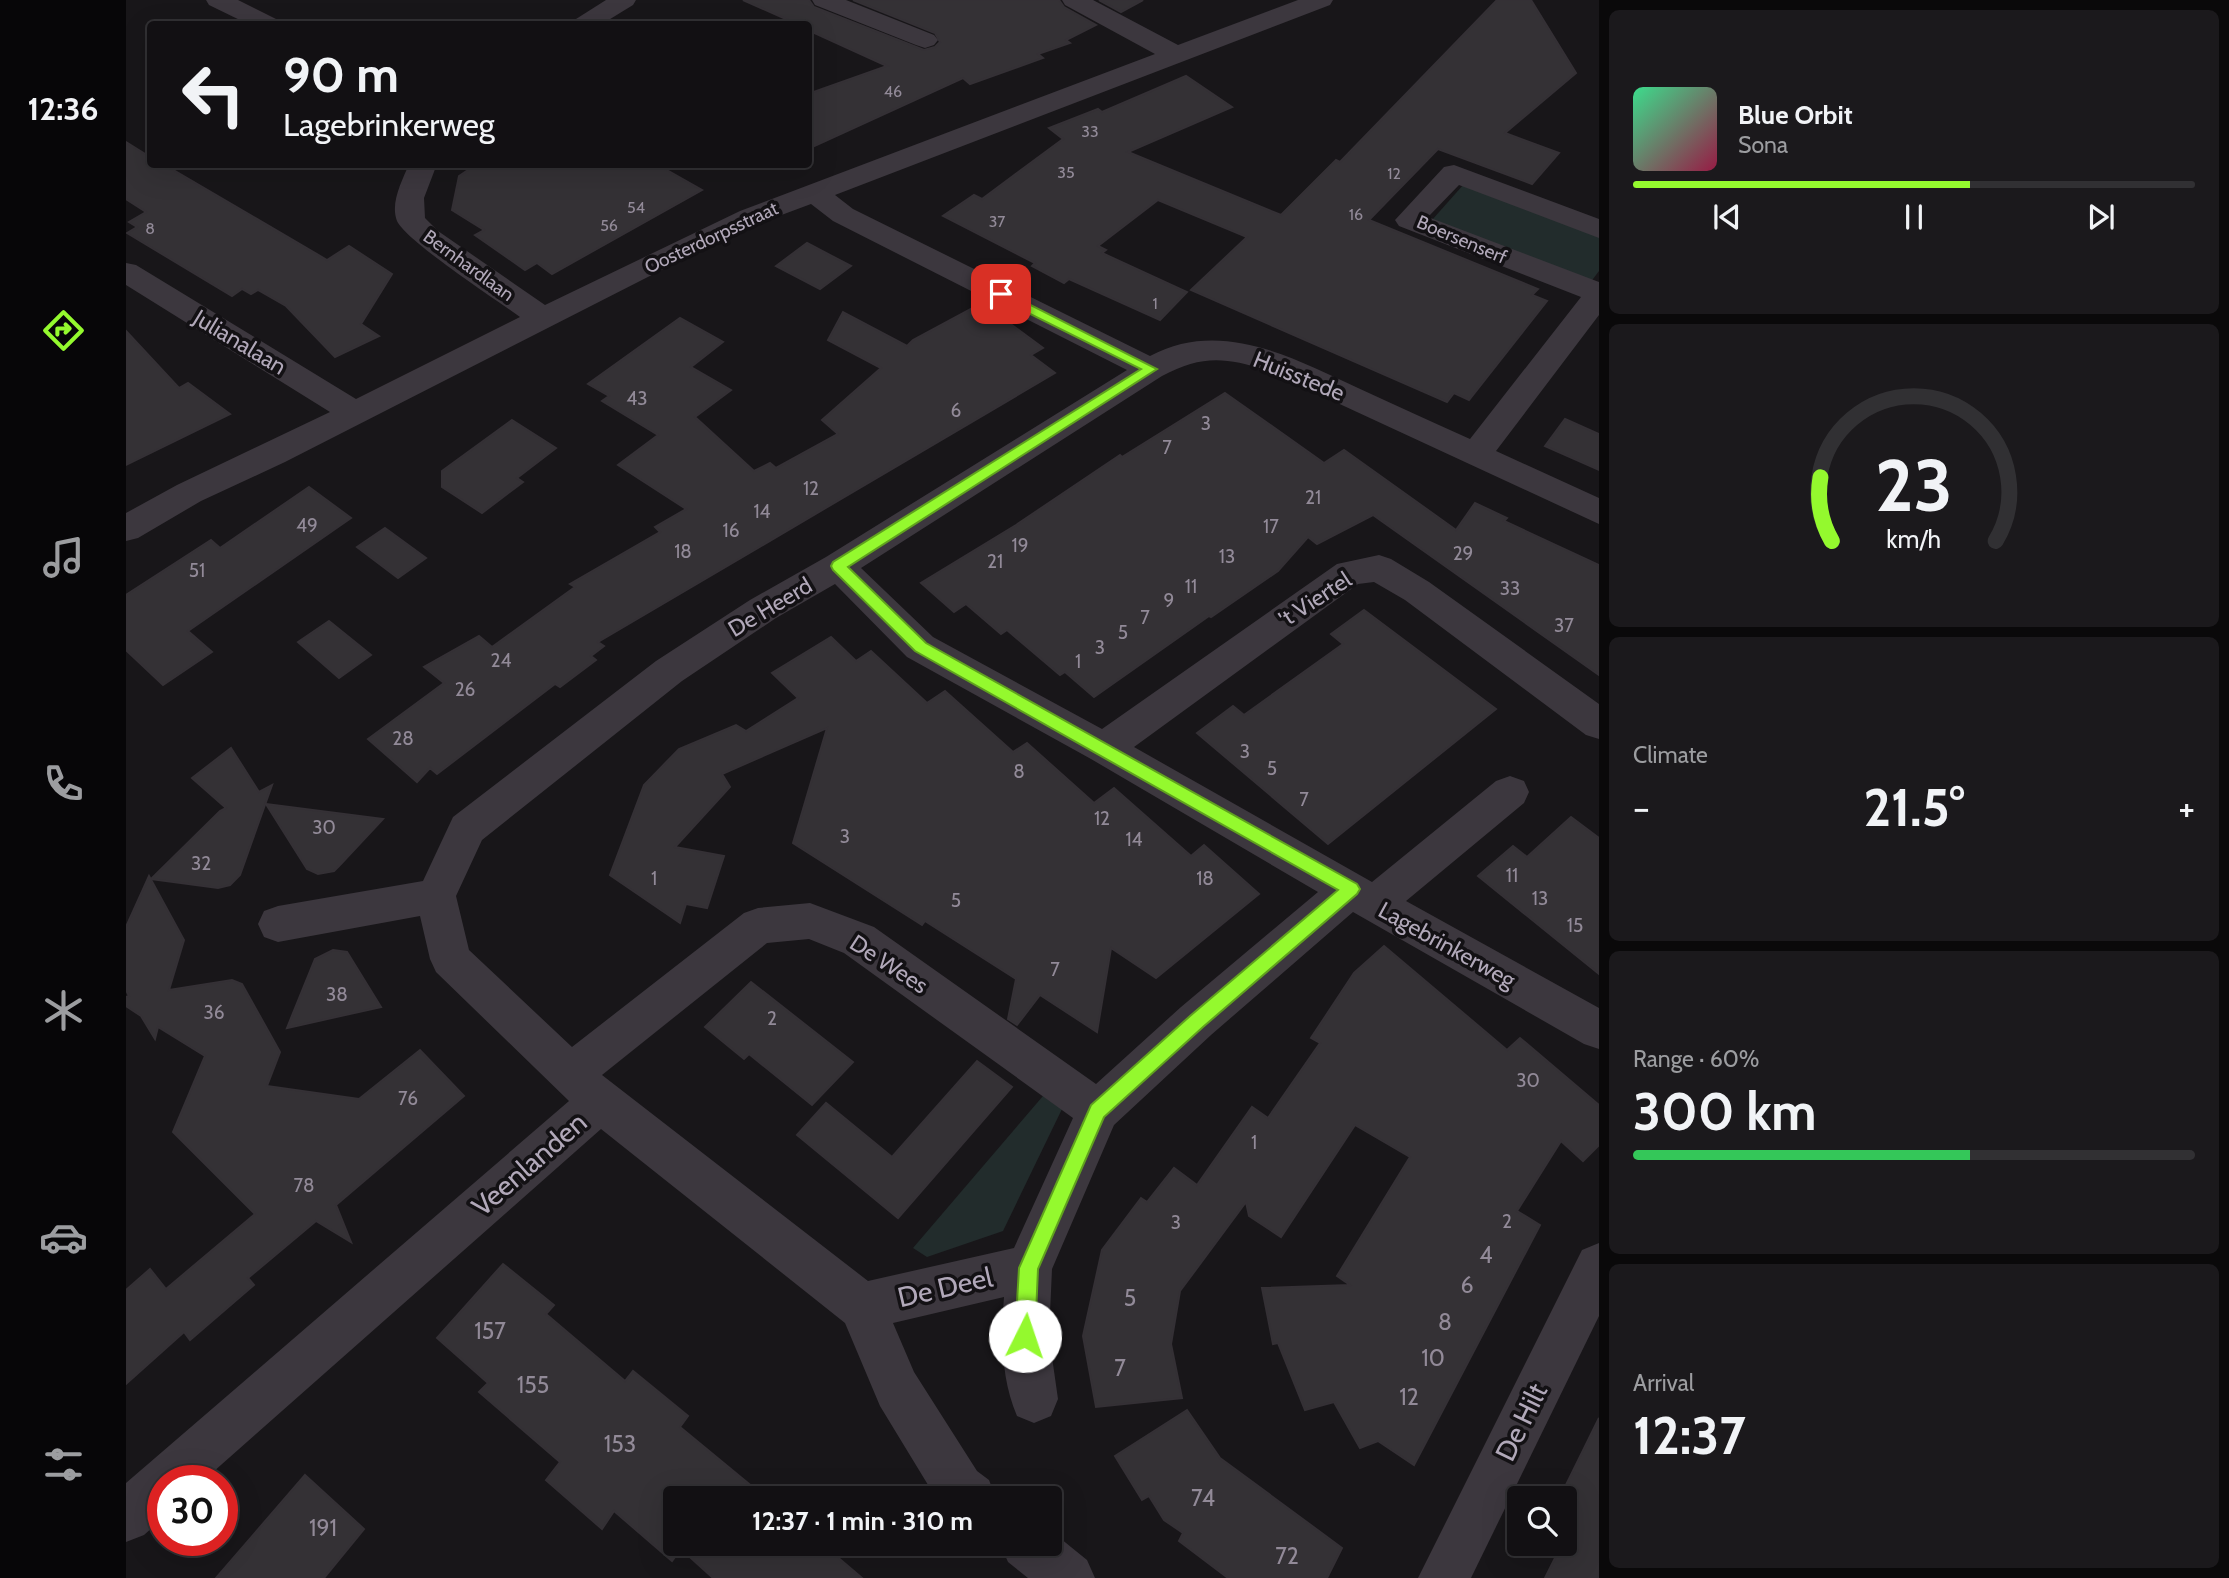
<!DOCTYPE html>
<meta charset="utf-8">
<style>
body{margin:0;font-family:Cabin,sans-serif;background:#1b191c;color:#f1f3f6;height:100vh;display:flex;flex-direction:column;font-size:26px;white-space:nowrap}
*{box-sizing:border-box;margin:0}
p{font-size:23px;color:#9c9da0}
.icon{flex:none;width:38px;height:38px;fill:none;stroke:currentColor;stroke-width:2;stroke-linecap:round;stroke-linejoin:round}
.map{position:relative;flex:1;overflow:hidden}
.drawer{display:flex;flex-direction:column;gap:10px;padding:10px;background:#0a090a;width:630px}
.drawer>*{flex:none}
.banner{position:absolute;left:21px;top:21px;width:665px;height:147px;border-radius:7px;box-shadow:0 7px 28px #0002,0 0 0 2px #313033;background:#121013;color:#f1f3f6;overflow:hidden}
.fabs{position:absolute;left:1381px;top:1486px;display:grid;gap:14px}
.fabs a{display:grid;place-items:center;width:70px;height:70px;border-radius:7px;background:#121013;box-shadow:0 7px 28px #0002,0 0 0 2px #313033;font-size:35px}
.speed{position:absolute;left:21px;top:1465px;display:flex;gap:14px;font-size:35px;font-weight:700;text-align:center}
.speed>*{display:grid;place-content:center;width:91px;height:91px;border-radius:50%;background:#121013;box-shadow:0 7px 28px #0002,0 0 0 2px #313033;line-height:1}
.speed .limit{border:10px solid #d22;background:#fff;color:#111}
.pin{position:absolute;display:grid;place-items:center;width:60px;height:60px;color:#fff;margin:-30px;border-radius:14px;box-shadow:0 4px 10px #0006}
.me{position:absolute;width:77px;margin:-38px;rotate:4deg;stroke-linejoin:round;filter:drop-shadow(0 0 5px #0008)}
.turn{display:flex;align-items:center;gap:24px;height:147px;padding:0 21px;font-size:32px}
.turn .icon{width:91px;height:91px;stroke-width:2.5}
.turn b{display:block;font-size:49px;line-height:60px}
.big{font-size:52px;font-weight:700;line-height:1.1}
.drawer .card{flex:1;display:flex;flex-direction:column;justify-content:center;gap:10px;min-width:0;padding:0 24px;border-radius:10px;background:#1b191c}
.drawer .dial{align-items:center;gap:0}
.dial svg{height:182px;overflow:visible;fill:none;stroke:#313033;stroke-width:7;stroke-linecap:round;text-anchor:middle}
.dial text{fill:#f1f3f6;stroke:none}
.song{display:flex;align-items:center;gap:21px}
.cover{width:84px;height:84px;border-radius:10px;background:linear-gradient(135deg,hsl(150 70% 55%),hsl(340 70% 35%))}
.played{height:7px;border-radius:4px;background:linear-gradient(90deg,#94f92e 60%,#313033 60%)}
.keys{display:flex;justify-content:space-around;direction:ltr}
.heat{display:flex;justify-content:space-between;align-items:center;font-size:38px;direction:ltr}
.charge{height:10px;border-radius:5px;background:linear-gradient(90deg,#34c759 60%,#313033 0)}
.trip{position:absolute;left:537px;top:1486px;width:399px;height:70px;border-radius:7px;background:#121013;box-shadow:0 7px 28px #0002,0 0 0 2px #313033;font-weight:700;line-height:70px;text-align:center}
main{display:flex;flex:1;min-height:0}
.menu{display:flex;flex-direction:column;width:126px;justify-content:space-around;align-items:center;background:#070608;color:#9c9da0}
.menu .icon{width:49px;height:49px}
.menu .selected{color:#94f92e}
.menu b{font-size:32px;color:#f1f3f6}
.map>svg:first-child{display:block}
.green{fill:#222c2c}
.building{fill:#343135;stroke:#343035;stroke-width:2}
.lines{fill:none;stroke-linecap:round;stroke-linejoin:round}
.minor{fill:#3c373e;fill-rule:evenodd}
.route{fill:#94f92e;stroke:#60a21e;stroke-width:2}
.labels{text-anchor:middle;stroke-width:7;stroke-linejoin:round;paint-order:stroke}
.far-number-label{font-size:16px;fill:#928a98}
.far-street-label{font-size:19px;fill:#b1a8b9;stroke:#131114}
.number-label{font-size:19px;fill:#928a98}
.street-label{font-size:23px;fill:#b1a8b9;stroke:#131114}
.near-number-label{font-size:23px;fill:#928a98}
.near-street-label{font-size:28px;fill:#b1a8b9;stroke:#131114}
</style>
<main>
<nav class="menu">
<b>12:36</b>
<svg class="icon selected" aria-label="directions" viewBox="0 0 24 24"><path d="M12 3l9 9-9 9-9-9zM9 14v-3h6M13 9l2 2-2 2"/></svg>
<svg class="icon" aria-label="music" viewBox="0 0 24 24"><path d="M9 18V5l10-2v13"/><circle cx="6" cy="18" r="3"/><circle cx="16" cy="16" r="3"/></svg>
<svg class="icon" aria-label="phone" viewBox="0 0 24 24"><path d="M5 4h4l2 5-3 2q2 4 5 5l2-3 5 2v4C11 20 4 13 5 4z"/></svg>
<svg class="icon" aria-label="climate" viewBox="0 0 24 24"><path d="M12 3v18M4 7l16 10M4 17L20 7"/></svg>
<svg class="icon" aria-label="car" viewBox="0 0 24 24"><path d="M5 17H2v-5l4-1 3-4h7l3 4 3 1v5h-3M9 17h6M6 11h13"/><circle cx="7" cy="17" r="2"/><circle cx="17" cy="17" r="2"/></svg>
<svg class="icon" aria-label="filters" viewBox="0 0 24 24"><path d="M4 7h16M4 17h16"/><circle cx="9" cy="7" r="2"/><circle cx="15" cy="17" r="2"/></svg>
</nav>
<div class="map">
<svg width="1473" height="1578" viewBox="0 0 1473 1578">
<rect width="100%" height="100%" fill="#181619"/>
<g class="green">
<polygon points="1338,184 1473,236 1473,271 1464,283 1306,220"/>
<polygon points="917,1096 936,1109 877,1231 801,1257 787,1248"/>
</g>
<g class="building">
<polygon points="617,0 683,0 688,7 798,50 809,47 814,42 809,33 727,0 933,0 938,7 970,25 940,40 944,43 912,54 917,58 844,84 837,78 682,149 682,94 761,66 682,30 682,24 671,24"/>
<polygon points="973,0 1017,0 995,12"/>
<polygon points="1371,0 1405,0 1450,73 1379,133 1433,153 1406,184 1312,149 1243,220 1412,289 1406,295 1421,301 1343,400 1328,393 1321,402 1065,290 1121,237 1032,200 972,246 980,250 976,253 1061,292 1034,320 943,279 938,283 906,266 909,263 817,216 848,195 856,199 937,139 923,128 972,109 976,112 1060,76 1106,107 1002,152 1155,215 1210,160 1214,162"/>
<polygon points="0,142 24,157 24,164 37,164 201,260 223,246 266,274 235,324 253,336 209,357 160,306 132,290 125,294 116,289 106,296 1,233 11,227 3,222 20,212 0,199"/>
<polygon points="351,164 530,164 576,190 426,274 411,263 399,270 349,235 358,230 326,210 333,176"/>
<polygon points="681,243 725,266 694,289 650,266"/>
<polygon points="856,303 917,348 905,355 929,373 472,642 478,646 465,656 470,660 434,687 429,684 311,774 304,768 291,782 242,739 318,683 298,667 353,636 366,647 449,587 444,584 534,532 529,527 560,509 492,465 532,435 476,401 483,396 462,384 554,318 597,342 565,367 605,390 569,417 628,471 644,463 650,468 712,434 696,420 755,368 702,340 717,312 781,346 787,340"/>
<polygon points="0,331 53,388 62,383 104,414 0,465"/>
<polygon points="1099,393 1198,463 1218,450 1330,530 1349,503 1381,518 1378,521 1473,565 1473,675 1247,515 1191,544 1182,537 1152,571 1085,617 1083,616 968,697 939,672 934,675 881,630 875,634 840,604 828,612 795,583 890,525 994,455 996,457"/>
<polygon points="1439,419 1473,434 1473,470 1419,446"/>
<polygon points="386,420 430,448 391,478 397,482 356,513 316,487 316,471"/>
<polygon points="183,487 225,518 62,631 86,652 37,685 0,650 0,595 85,540 94,548"/>
<polygon points="259,528 300,558 272,578 231,547"/>
<polygon points="1238,610 1370,709 1202,844 1071,733 1107,706 1118,715 1217,644 1205,634"/>
<polygon points="203,621 245,655 213,678 172,642"/>
<polygon points="705,637 730,661 745,651 801,703 819,691 887,752 901,743 968,803 988,788 1065,856 1078,845 1133,894 1030,978 985,948 971,1032 914,995 891,1025 882,1019 890,979 799,921 796,925 667,843 701,728 596,774 604,787 549,847 598,856 581,908 560,904 554,923 484,875 518,785 553,749 610,725 620,731 672,698 646,673"/>
<polygon points="105,748 133,792 146,785 114,875 104,885 92,888 25,879 94,811 100,808 66,778"/>
<polygon points="140,804 257,819 213,866 208,871 192,874 181,869"/>
<polygon points="1445,817 1473,838 1473,974 1352,876 1387,846 1401,857"/>
<polygon points="23,876 58,940 43,990 106,980 116,984 154,1052 141,1086 233,1099 294,1050 338,1096 210,1205 225,1242 190,1221 122,1278 128,1285 64,1340 58,1332 0,1384 0,1290 24,1269 40,1289 129,1214 47,1132 79,1056 32,1027 29,1039 15,1016 0,1006 0,997 3,996 0,990 0,927"/>
<polygon points="1258,946 1381,1050 1394,1038 1473,1105 1473,1145 1457,1161 1435,1141 1391,1211 1414,1225 1288,1465 1252,1441 1234,1448 1208,1402 1179,1410 1152,1343 1147,1344 1136,1288 1224,1285 1211,1276 1284,1157 1229,1125 1155,1237 1123,1216 1120,1202 1054,1291 1045,1344 1056,1398 970,1407 957,1336 976,1250 1015,1198 1021,1202 1048,1168 1071,1185 1126,1107 1142,1118 1194,1043 1185,1038 1228,973"/>
<polygon points="207,950 221,952 255,1007 161,1028 189,959"/>
<polygon points="625,982 727,1062 686,1105 623,1054 618,1059 579,1027"/>
<polygon points="851,1061 886,1087 772,1218 671,1135 700,1103 766,1157"/>
<polygon points="377,1264 428,1305 420,1314 499,1381 507,1371 562,1416 554,1427 640,1498 550,1498 550,1544 705,1544 702,1549 736,1578 587,1578 555,1549 546,1561 488,1511 476,1529 420,1480 434,1462 353,1392 362,1383 311,1338"/>
<polygon points="1061,1410 1094,1458 1216,1548 1201,1578 1102,1578 1053,1541 1057,1533 1038,1520 1023,1496 1016,1500 989,1456"/>
<polygon points="1473,1418 1473,1578 1419,1578 1436,1544 1438,1544 1438,1489"/>
<polygon points="179,1475 238,1529 198,1578 90,1578"/>
</g>
<g class="lines">
<g class="minor">
<polygon points="80,0 112,0 150,19 154,24 122,24 83,5"/>
<polygon points="480,0 510,0 507,5 476,24 447,24 450,19"/>
<polygon points="686,0 720,0 808,35 812,40 808,45 799,48 790,45 689,5"/>
<path d="M936 0H967L1052 45 1172 0H1207L1204 5 709 195 727 209 1024 356C1095 318 1167 358 1232 388 1269 405 1306 422 1344 439L1455 297 1273 226 1269 220 1318 167 1328 165 1473 219V238L1333 185 1302 217 1473 282V315L1370 451 1473 498V524L1140 370C1099 357 1075 355 1036 376L735 568 807 637 976 729 1211 564 1253 555 1265 559 1303 582 1473 704V739L1460 735 1279 600 1248 582 1232 584 1008 747 1246 882 1370 781 1384 776 1398 781 1403 792 1398 803 1280 901 1473 1008V1049L1458 1044 1227 912 1085 1035 988 1125 926 1269 923 1336 932 1399 925 1416 908 1423 891 1416C875 1379 875 1337 878 1297L767 1323 788 1372 851 1471 863 1480 870 1498H810L754 1406 719 1323 475 1129 78 1480H37V1518L18 1535 0 1542V1483L443 1101 310 972 304 959 294 916 152 942 138 937 132 924 138 911 152 906 297 881 327 817 530 661 624 600 700 557 1001 370 707 221 685 204 634 223 567 254 159 462 75 501 12 538 0 541V513L51 485 204 412 0 285V263L10 265 230 399 394 317C372 301 280 241 271 221 264 203 276 181 283 164H311L298 198 299 218 312 231 419 305 614 211 1029 54 939 5ZM709 584 781 657 965 759 1192 892 1055 1007 970 1084 748 927 684 903 632 908 618 913 446 1047 343 950 330 896 356 840 556 681 650 618ZM683 939 718 953 947 1118 888 1248 742 1281 476 1075 641 943Z"/>
<polygon points="1473,1243 1473,1316 1345,1578 1292,1578 1456,1250"/>
<polygon points="924,1530 961,1560 969,1578 902,1578 882,1562 874,1544 924,1544"/>
</g>
</g>
<polygon class="route" points="875,290 1031,369 722,567 800,643 1231,884 1234,889 1231,894 1077,1027 978,1117 912,1269 909,1336 906,1343 899,1346 892,1343 889,1336 893,1268 965,1105 1064,1016 1212,890 789,651 707,570 705,566 707,562 1015,369 870,297 868,294"/>
<g class="labels">
<g class="far-number-label">
<text x="767" y="97">46</text>
<text x="964" y="137">33</text>
<text x="940" y="178">35</text>
<text x="1268" y="179">12</text>
<text x="510" y="213">54</text>
<text x="1230" y="220">16</text>
<text x="871" y="227">37</text>
<text x="483" y="231">56</text>
<text x="24" y="234">8</text>
<text x="1029" y="309">1</text>
</g>
<g class="far-street-label">
<text transform="translate(585 237) rotate(-25)" y="7">Oosterdorpsstraat</text>
<text transform="translate(1336 239) rotate(23)" y="7">Boersenserf</text>
<text transform="translate(343 265) rotate(36)" y="7">Bernhardlaan</text>
</g>
<g class="number-label">
<text x="511" y="405">43</text>
<text x="830" y="417">6</text>
<text x="1080" y="430">3</text>
<text x="1041" y="454">7</text>
<text x="685" y="495">12</text>
<text x="1187" y="504">21</text>
<text x="636" y="518">14</text>
<text x="181" y="532">49</text>
<text x="1145" y="533">17</text>
<text x="605" y="537">16</text>
<text x="894" y="552">19</text>
<text x="557" y="558">18</text>
<text x="1337" y="560">29</text>
<text x="1101" y="563">13</text>
<text x="869" y="568">21</text>
<text x="71" y="577">51</text>
<text x="1065" y="593">11</text>
<text x="1384" y="595">33</text>
<text x="1043" y="607">9</text>
<text x="1019" y="624">7</text>
<text x="1438" y="632">37</text>
<text x="997" y="639">5</text>
<text x="974" y="654">3</text>
<text x="375" y="667">24</text>
<text x="952" y="668">1</text>
<text x="339" y="696">26</text>
<text x="277" y="745">28</text>
<text x="1119" y="758">3</text>
<text x="1146" y="775">5</text>
<text x="893" y="778">8</text>
<text x="1178" y="806">7</text>
<text x="976" y="825">12</text>
<text x="198" y="834">30</text>
<text x="719" y="843">3</text>
<text x="1008" y="846">14</text>
<text x="75" y="870">32</text>
<text x="1386" y="882">11</text>
<text x="528" y="885">1</text>
<text x="1079" y="885">18</text>
<text x="1414" y="905">13</text>
<text x="830" y="907">5</text>
<text x="1449" y="932">15</text>
<text x="929" y="976">7</text>
<text x="211" y="1001">38</text>
<text x="88" y="1019">36</text>
<text x="646" y="1025">2</text>
<text x="1402" y="1087">30</text>
<text x="282" y="1105">76</text>
<text x="1128" y="1149">1</text>
<text x="178" y="1192">78</text>
<text x="1381" y="1228">2</text>
<text x="1050" y="1229">3</text>
</g>
<g class="street-label">
<text transform="translate(114 342) rotate(31)" y="8">Julianalaan</text>
<text transform="translate(1173 376) rotate(22)" y="8">Huisstede</text>
<text transform="translate(1189 599) rotate(-33)" y="8">'t Viertel</text>
<text transform="translate(644 607) rotate(-31)" y="8">De Heerd</text>
<text transform="translate(1321 945) rotate(29)" y="8">Lagebrinkerweg</text>
<text transform="translate(763 964) rotate(33)" y="8">De Wees</text>
</g>
<g class="near-number-label">
<text x="1360" y="1263">4</text>
<text x="1341" y="1293">6</text>
<text x="1004" y="1306">5</text>
<text x="1319" y="1330">8</text>
<text x="364" y="1339">157</text>
<text x="1307" y="1366">10</text>
<text x="994" y="1376">7</text>
<text x="407" y="1393">155</text>
<text x="1283" y="1405">12</text>
<text x="494" y="1452">153</text>
<text x="1077" y="1506">74</text>
<text x="197" y="1536">191</text>
<text x="1161" y="1564">72</text>
</g>
<g class="near-street-label">
<text transform="translate(403 1164) rotate(-41)" y="10">Veenlanden</text>
<text transform="translate(819 1287) rotate(-13)" y="10">De Deel</text>
<text transform="translate(1395 1422) rotate(-64)" y="10">De Hilt</text>
</g>
</g>
</svg>
<div class="fabs">
<a><svg class="icon" aria-label="search" viewBox="0 0 24 24"><circle cx="10" cy="10" r="6"/><path d="M15 15l6 6"/></svg></a>
</div>
<div class="speed"><div class="limit">30</div></div>
<div class="pin" style="left:875px;top:294px;background:#d93025"><svg class="icon" aria-label="arrive" viewBox="0 0 24 24"><path d="M6 21V4h12l-3 4 3 4H6"/></svg></div>
<svg class="me" style="left:899px;top:1336px" viewBox="-20 -20 40 40"><circle r="19" fill="#fff"/><path d="M0-13L10 11 0 6-10 11z" fill="#94f92e"/></svg>
<div class="trip">12:37 · 1 min · 310 m</div>
<div class="banner">
<div class="turn"><svg class="icon" aria-label="left" viewBox="0 0 24 24"><path d="M17 20v-9H6M10 6l-5 5 5 5"/></svg><div><b>90 m</b>Lagebrinkerweg</div></div>
</div>
</div>
<section class="drawer">
<div class="card">
<div class="song"><i class="cover"></i><div><b>Blue Orbit</b><p>Sona</p></div></div>
<div class="played"></div>
<div class="keys"><svg class="icon" aria-label="previous" viewBox="0 0 24 24"><path d="M18 5L8 12l10 7zM5 5v14"/></svg><svg class="icon" aria-label="pause" viewBox="0 0 24 24"><path d="M8 5v14M16 5v14"/></svg><svg class="icon" aria-label="next" viewBox="0 0 24 24"><path d="M6 5l10 7-10 7zM19 5v14"/></svg></div>
</div>
<div class="card dial"><svg viewBox="0 0 100 80">
<path d="M14 69A42 42 0 1 1 86 69"/>
<path d="M14 69A42 42 0 0 1 9 41" stroke="#94f92e"/>
<text x="50" y="56" font-size="32" font-weight="700">23</text>
<text x="50" y="72" font-size="11">km/h</text>
</svg></div>
<div class="card"><p>Climate</p>
<div class="heat"><a>−</a><b class="big">21.5°</b><a>+</a></div>
</div>
<div class="card"><p>Range · 60%</p><b class="big">300 km</b><div class="charge"></div></div>
<div class="card"><p>Arrival</p><b class="big">12:37</b></div>
</section>
</main>
